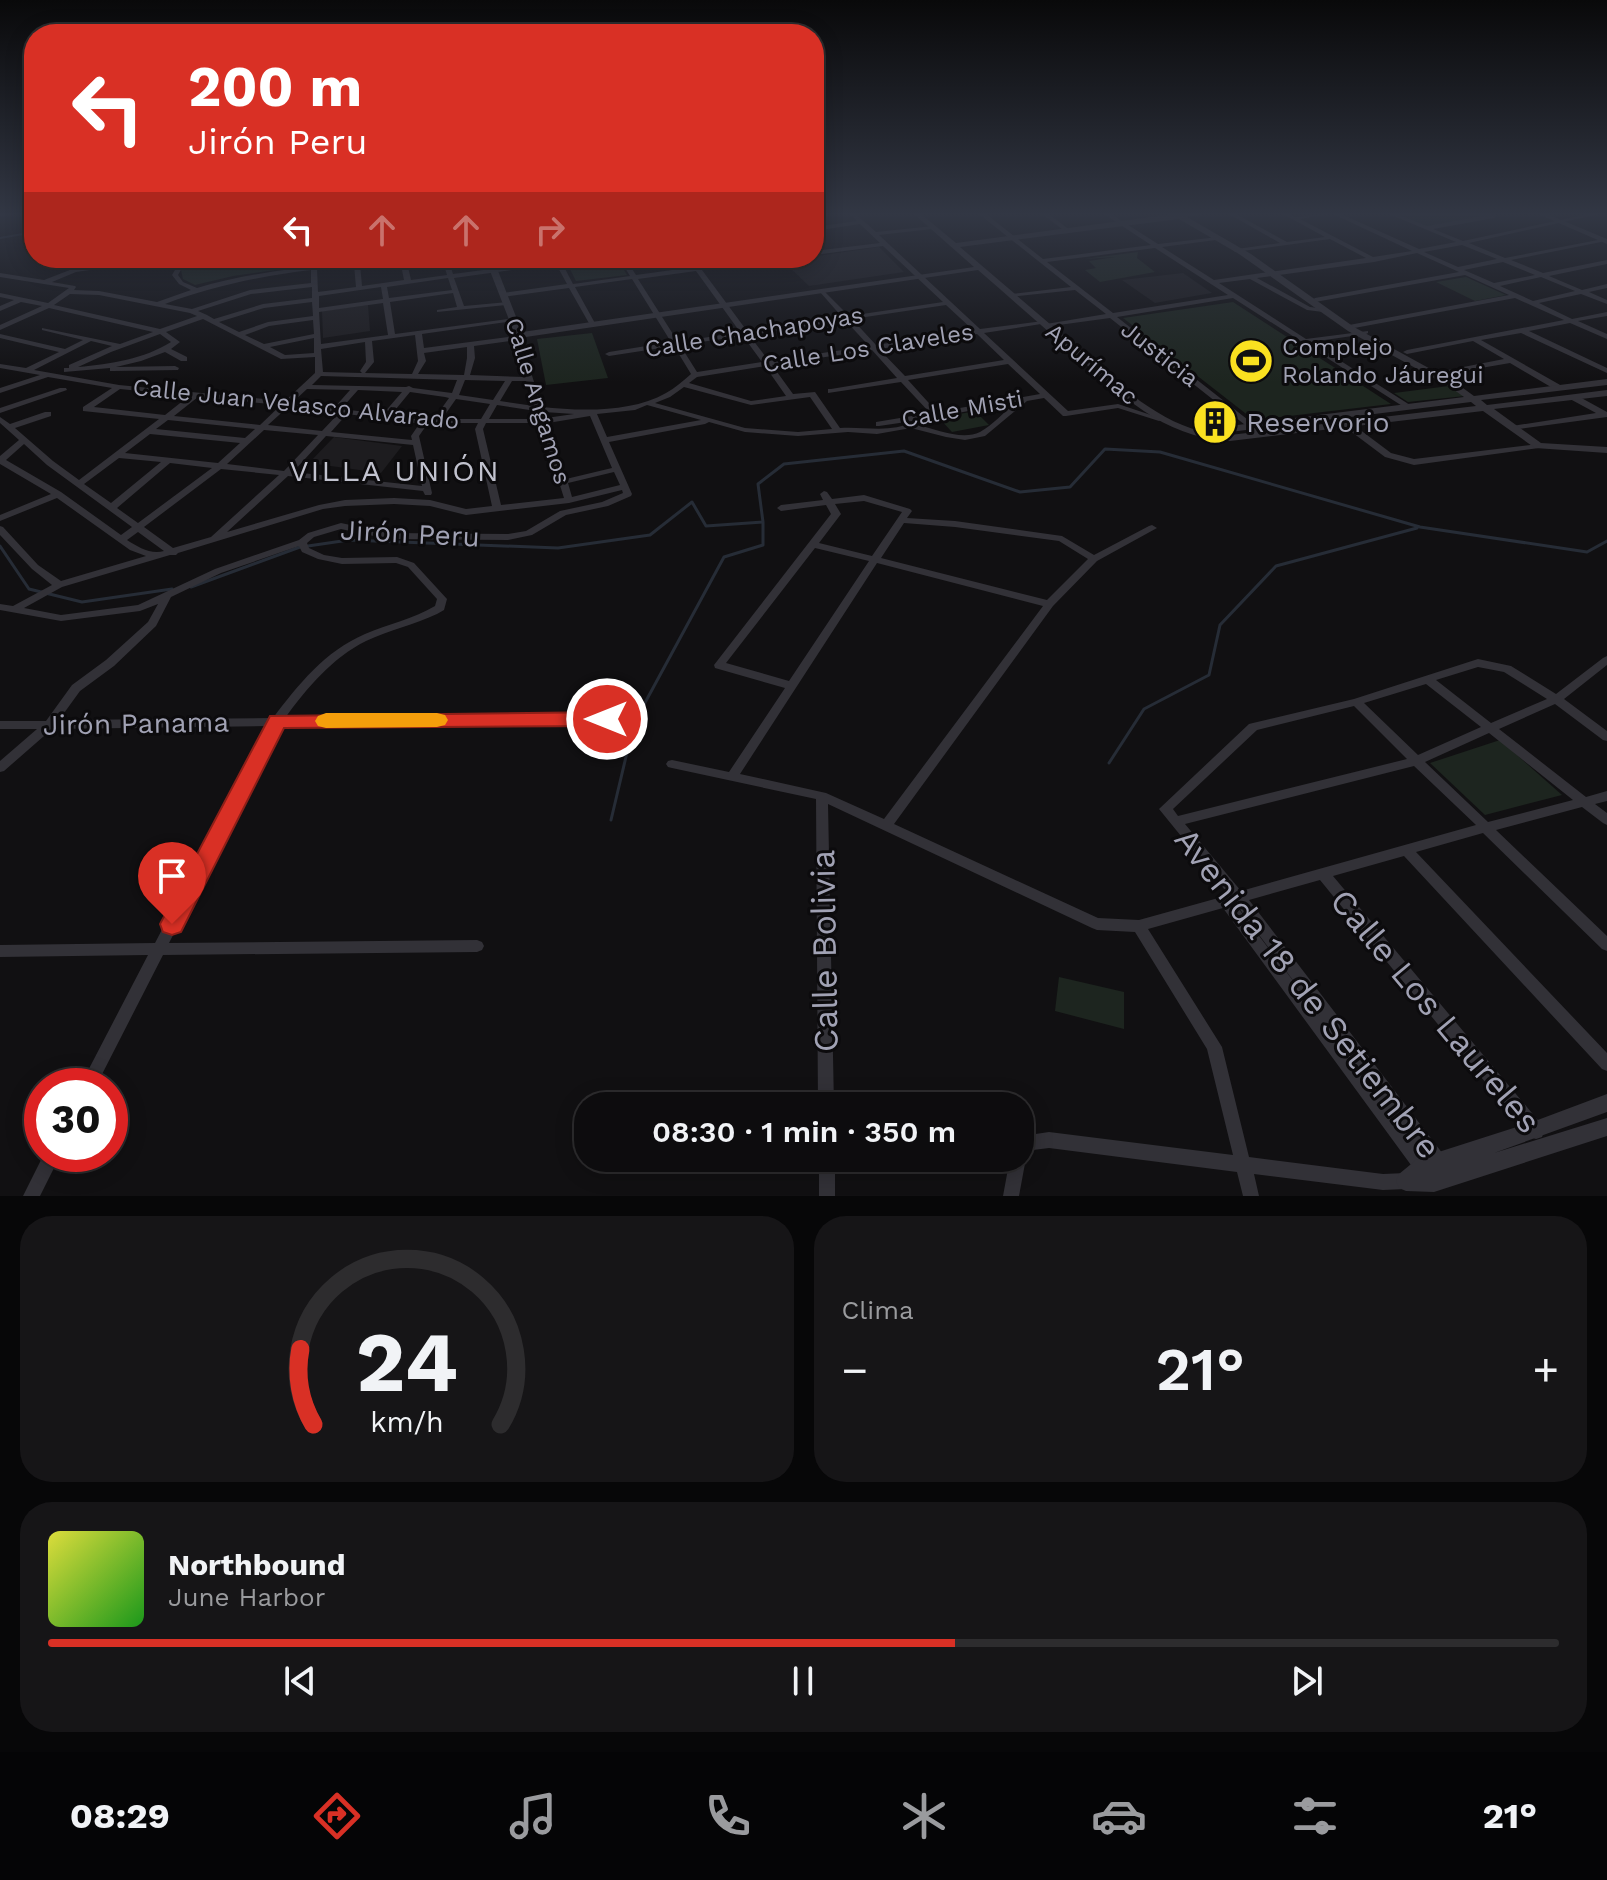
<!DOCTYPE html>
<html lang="es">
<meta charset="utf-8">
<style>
body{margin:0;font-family:"Work Sans",sans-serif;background:#161517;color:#f1f3f6;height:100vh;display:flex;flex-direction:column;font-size:30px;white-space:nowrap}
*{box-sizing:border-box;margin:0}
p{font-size:26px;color:#9a9b9e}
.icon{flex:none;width:44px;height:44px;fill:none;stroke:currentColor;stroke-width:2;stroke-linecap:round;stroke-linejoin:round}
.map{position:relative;height:1196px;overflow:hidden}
.details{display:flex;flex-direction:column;gap:20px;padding:20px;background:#070708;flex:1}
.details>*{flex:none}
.top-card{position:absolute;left:24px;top:24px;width:800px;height:244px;border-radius:32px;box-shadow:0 4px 20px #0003,0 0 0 2px #2d2c2e;background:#d93025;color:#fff;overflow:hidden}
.speed{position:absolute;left:24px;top:1068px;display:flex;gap:16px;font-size:40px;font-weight:700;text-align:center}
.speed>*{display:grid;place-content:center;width:104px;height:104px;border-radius:50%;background:#0d0c0e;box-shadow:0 4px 20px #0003,0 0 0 2px #2d2c2e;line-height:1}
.speed .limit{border:12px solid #d22;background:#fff;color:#111}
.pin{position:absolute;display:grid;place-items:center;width:68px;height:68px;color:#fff;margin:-82px -34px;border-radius:50% 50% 50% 0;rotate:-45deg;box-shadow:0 0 8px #0007}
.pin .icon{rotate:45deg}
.me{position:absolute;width:88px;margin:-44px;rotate:270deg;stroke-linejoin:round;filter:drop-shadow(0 0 6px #0008)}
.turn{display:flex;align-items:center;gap:28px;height:168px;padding:0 32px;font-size:36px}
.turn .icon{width:104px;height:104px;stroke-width:2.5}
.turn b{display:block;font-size:56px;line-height:68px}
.lanes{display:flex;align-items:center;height:76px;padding:0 32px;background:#0003;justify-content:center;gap:40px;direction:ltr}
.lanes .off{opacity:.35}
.big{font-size:60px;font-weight:600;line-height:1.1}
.details .tile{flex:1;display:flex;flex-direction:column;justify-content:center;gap:12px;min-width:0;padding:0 28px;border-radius:32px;background:#161517}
.details .dial{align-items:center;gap:0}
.dial svg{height:208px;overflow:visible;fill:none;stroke:#2d2c2e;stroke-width:7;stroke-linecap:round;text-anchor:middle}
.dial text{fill:#f1f3f6;stroke:none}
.song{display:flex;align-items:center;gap:24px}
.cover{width:96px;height:96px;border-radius:12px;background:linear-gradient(135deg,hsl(60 70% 55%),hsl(120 70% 35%))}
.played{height:8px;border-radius:4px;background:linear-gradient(90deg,#d93025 60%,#2d2c2e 60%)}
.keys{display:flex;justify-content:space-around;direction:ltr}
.heat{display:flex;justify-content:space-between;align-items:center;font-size:44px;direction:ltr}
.details .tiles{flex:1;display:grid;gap:20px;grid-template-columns:1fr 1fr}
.tile:last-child{grid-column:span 2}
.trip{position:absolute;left:574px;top:1092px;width:460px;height:80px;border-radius:32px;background:#0d0c0e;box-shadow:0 4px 20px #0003,0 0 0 2px #2d2c2e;font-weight:600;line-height:80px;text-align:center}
.menu{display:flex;height:128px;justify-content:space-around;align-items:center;background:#050506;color:#9a9b9e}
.menu .icon{width:56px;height:56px}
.menu .on{color:#d93025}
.menu b{font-size:36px;color:#f1f3f6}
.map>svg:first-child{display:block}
.built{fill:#1d1c1f}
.green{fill:#1d251f}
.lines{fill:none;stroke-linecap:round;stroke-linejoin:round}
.stream-far1{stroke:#262c36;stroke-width:2}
.stream{stroke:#262c36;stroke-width:3}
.minor{fill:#323137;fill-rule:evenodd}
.tertiary{fill:#323137;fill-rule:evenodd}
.route{fill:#d93025;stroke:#8d1f18;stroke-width:2}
.slow{fill:#f59e0b}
.labels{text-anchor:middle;stroke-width:6;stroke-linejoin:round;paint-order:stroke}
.far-street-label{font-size:24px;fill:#a1a2b4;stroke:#0c0b0d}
.far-poi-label{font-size:24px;fill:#a1a2b4;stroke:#0c0b0d;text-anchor:start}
.poi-label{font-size:28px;fill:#a1a2b4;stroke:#0c0b0d;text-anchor:start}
.street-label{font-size:28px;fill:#a1a2b4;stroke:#0c0b0d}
.neighbourhood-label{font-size:30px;letter-spacing:2px;fill:#c2c3cf;stroke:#0c0b0d}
.near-street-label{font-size:34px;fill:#a1a2b4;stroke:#0c0b0d}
</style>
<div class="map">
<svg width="1607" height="1196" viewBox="0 0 1607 1196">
<rect width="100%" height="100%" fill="#111012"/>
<g class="built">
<polygon points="879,247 904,272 809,286 783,261"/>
<polygon points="1183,273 1212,293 1155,303 1122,280"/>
<polygon points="368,305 370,331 323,338 322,311"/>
<polygon points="334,437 402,446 381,473 309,463"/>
</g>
<g class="green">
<polygon points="1398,214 1486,214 1490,216 1426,227"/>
<polygon points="1138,252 1137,258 1155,272 1100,282 1085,270 1096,268 1089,261 1115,257 1084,259"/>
<polygon points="189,258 361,258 233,276 195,285 183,279 181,270"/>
<polygon points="603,258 617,258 627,275 576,281 567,263"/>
<polygon points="1466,277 1506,295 1475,301 1436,282"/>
<polygon points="1233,302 1391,404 1254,420 1123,318"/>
<polygon points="592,333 608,378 546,385 537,339"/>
<polygon points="1449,386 1465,396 1408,402 1394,393"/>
<polygon points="975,411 989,425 952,432 939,418"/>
<polygon points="1500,740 1562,795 1485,815 1430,763"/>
<polygon points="1059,977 1124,992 1124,1029 1055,1011"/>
</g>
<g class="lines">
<polyline class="stream-far1" points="0,238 34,232"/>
<g class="stream">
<polyline points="0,546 29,589 82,602 172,589"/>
<polyline points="308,546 349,540 558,548 650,535 692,502 706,526 763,522 758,484 784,464 904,451 1020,492 1070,487 1105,449 1160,452 1420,527 1587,552 1607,541"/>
<polyline points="191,587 300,547"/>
<polyline points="1109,763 1144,709 1209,675 1220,625 1276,566 1417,528"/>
<polyline points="611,820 634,723 724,557 763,545 763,523"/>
</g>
<g class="minor">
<polygon points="0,214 14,214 0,217"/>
<path d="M850 214H856L876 232 934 226 935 227 932 229 879 235 980 329 1043 321V323L1041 324 984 333 1068 411 1118 404 1163 419 1159 421 1118 408 1066 416H1063L1044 398 1027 401 985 436 965 440 946 437 911 428 877 434 848 432 798 436 745 432 709 422 705 424 609 442 632 494 631 496 608 506 566 515 532 535 508 540 388 539 341 529 314 537 307 543 309 548 324 555 342 558 397 557 414 563 447 599 444 610 437 614C414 625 389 630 366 641 332 658 307 688 285 718L607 715 611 716 613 719 611 722 607 723 280 726 169 943 477 940 482 942 484 946 482 950 477 952 163 955 96 1086H80L148 955 0 957V945L155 943 268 726 52 729 4 771 0 772V761L37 729H0V721H46L72 685 106 660 148 622 158 604 140 611 61 621 0 610V604L13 606 52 585 32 569 0 535V526L3 527 38 565 61 581 146 556 130 550 57 498 0 521V515L51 494 0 464V456L19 440 0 423V417L10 424 45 412H51V416L15 428 53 461 79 480 159 419 83 411V407L112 388 48 377 0 393V388L40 375 0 368V364L26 368 59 352 0 338V334L65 349 83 340 42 330V328L120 344 153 332 49 308 0 330V325L42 306 21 302 0 311V306L14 300 0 297V293L48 303 69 288 0 277V273L44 280 75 268 147 258H163L160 260 76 272 52 282 75 286 76 287 74 290 99 291 157 302 191 290 179 284 172 275 182 258H188L178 275 183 282 197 288C241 275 286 269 332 264 356 261 381 258 406 258L411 280 447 275 442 258H448L453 274 575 258H592L589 260 562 263 573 284 630 276 619 258H625L636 275 694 267 687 258H693L699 267 763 258H780L777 260 702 270 747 331 842 317 820 292 819 291 822 289 849 316 943 302 883 246 814 255V251L880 243 860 224 814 231V227L857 221ZM400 260 404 280 362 286 360 264ZM556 264 567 284 503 293 500 295 503 297 569 288 590 325 593 327 596 325 575 287 632 279 671 342 609 352 605 354 609 356 674 346 691 374C683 381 675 388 666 393 631 413 580 411 542 407L528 363 529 350 521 334H517L516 336 424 348 422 334 513 321 516 319 515 318 395 334 390 302 453 293 457 307 437 310V312L506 305 508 304V302L464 306 454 278ZM354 265 356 287 318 292 317 269ZM311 270V283L250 290 192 309 165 304C213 286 261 276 311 270ZM696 271 740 332 678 342 638 279ZM448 278 452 290 389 298 387 287ZM312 287V298L263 304 214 319 207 315 198 311 251 294ZM381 287 383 299 319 308V296ZM70 294 99 295 190 313 197 316 160 329 54 305ZM312 302 313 316 268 322 239 332 219 322 264 308ZM383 303 388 335 321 344 319 312ZM946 305 973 330 876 345 852 319ZM203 319 281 359 315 357V373L285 401 119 385 34 370 91 341 112 346 69 365V368H64V372L110 368V371H113L178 370 179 368 175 366 116 367 141 361 165 352 181 361H187V357L171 349 180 342 166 332ZM313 320 314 334 264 344 245 335 269 326ZM845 320 869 346 769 361 749 335ZM160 334 171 342C144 359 111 364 78 367L111 352ZM977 334 1004 360 905 376 879 349ZM415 335 418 361 412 374 365 373 374 362 372 341ZM743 336 762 362 697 372 680 345ZM314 338V353L285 355 270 347ZM518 340C523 353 520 363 525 377L470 375 475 358 474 346ZM365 342 366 362 360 371 362 373 323 372 321 349ZM467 347V358L464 375 418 374 426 361 424 353ZM872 350 897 378 831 389H828V393L901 382 930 413 876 422V426H879L913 421C892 434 863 426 840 428L815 392 793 394 772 365ZM1008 364 1040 394 937 412 908 380ZM765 366 786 396 751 401 689 383 697 377ZM321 376 457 380 452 393 413 388 409 386 406 387 312 385ZM465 380 505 381 493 400 459 395ZM512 381H526L534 406 500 401ZM684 387 751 405 810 397 832 429 798 432 745 428 655 403 670 397ZM120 389 189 396 165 415 94 407ZM307 389 350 390 334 408 293 402ZM358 390 402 392 383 414 341 409ZM410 392 445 397 449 398 434 419H415L391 415ZM198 397 281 405 260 425 174 416ZM456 399 490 404 481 419H442ZM1015 403C1004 412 993 425 980 432 962 441 936 429 917 425L920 422 917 420ZM497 405 536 411 538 419H489ZM647 405 701 420 607 437 597 414 635 410ZM289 406 339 413 322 431 268 425ZM544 412 574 414 546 418ZM347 414 415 423H420L411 436 412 440 331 432ZM590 416 612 468 566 479 548 423ZM168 420 255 429 245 438 156 429ZM428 423H478L475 429 492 506 466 509 430 500 394 498 345 500 319 505 227 532 288 476 423 491 425 495H431L432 493 419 436ZM486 423H540L564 498 501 505 483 429ZM264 430 318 435 284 471 227 464ZM150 434 240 443 218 463 125 453ZM326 436 413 445 422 486 293 472ZM24 444 47 465 132 527 121 535 61 492 6 460ZM119 458 161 462 111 503 84 484ZM170 463 212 468 138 523 117 508ZM221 469 279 475 211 537 173 548 144 527ZM614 472 620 485 572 497 568 483ZM622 490 623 493 602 502 560 511 526 531 508 534 388 533 341 523 308 533 299 540 215 569 138 605 61 615 24 608 62 587 170 555H176L178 553 323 509 345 506 394 504 430 506 466 515 569 503ZM138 532 164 551C151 555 138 547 127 540ZM299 546 302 552 318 559 342 564 396 563 408 567 437 599 435 606C413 619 388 624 365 634 325 651 298 685 273 718L59 720 80 691 114 666 156 626 171 597 221 573Z"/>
<path d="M979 214H986L1043 259 1151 245 1104 214H1111L1158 244 1218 237V239L1216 240 1162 247 1214 280 1366 258 1330 239 1235 252 1234 251 1237 249 1280 243 1229 214H1236L1287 242 1325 237 1283 214H1290L1295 217 1328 214 1300 219 1373 257 1412 251 1333 214H1341L1419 249 1456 242 1389 214H1397L1427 226 1488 215 1486 214 1496 215 1497 216 1494 218 1433 229 1463 241 1588 214H1599L1469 243 1505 258 1603 239V241L1601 242 1511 260 1543 273 1607 260V264L1549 276 1582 290 1607 284V288L1589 292 1607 300V304L1581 294 1539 303 1572 319 1607 312V316L1578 321 1607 334V339L1570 323 1529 331 1607 368V373L1521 333 1481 340 1562 386V390H1556L1510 363 1440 375 1439 373 1443 371 1504 359 1473 341 1407 354 1403 352 1407 350 1564 320 1515 298 1349 329 1346 327 1349 325 1509 295 1465 275 1315 302 1312 300 1315 298 1459 272 1417 253 1374 262 1257 278 1310 307 1325 309 1326 310 1323 312 1307 310 1250 279 1219 283 1306 339 1368 331V333L1366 334 1311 342 1410 405 1411 407 1407 409 1233 298 1117 317 1266 434 1265 436H1259L1110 318 1044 327 1043 326 1046 324 1106 314 1075 290 1010 297V295L1012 294 1071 287ZM1462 245 1497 259 1458 267 1424 252ZM1155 248 1228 295 1113 313 1047 262ZM1503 262 1535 275 1494 283 1464 270ZM1541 277 1575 291 1533 301 1500 286Z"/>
<polygon points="1042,214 1049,214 1071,231 1066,232"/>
<polygon points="60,388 66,388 67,390 0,413 0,408"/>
<polygon points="1570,395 1576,395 1607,412 1607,417 1512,430 1508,428 1512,426 1596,413 1570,399"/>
<polygon points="1333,414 1339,414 1391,453 1414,459 1539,444 1543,446 1539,448 1414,465 1385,457 1333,418"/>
<path d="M824 491 827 492 832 499 864 495 910 509 912 511 907 518 955 521 1062 536 1094 555 1149 526 1152 525 1157 528 1097 561 1053 606 894 824 1098 918 1139 920 1229 895 1159 809 1249 724 1253 723 1354 699 1478 659 1511 666 1556 694 1603 658 1607 656V665L1564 699 1607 731V741L1603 740 1555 704 1499 729 1586 797 1607 791V801L1595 804 1607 813V825L1603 823 1582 807 1496 830 1607 936V951L1602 949 1483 833 1416 852 1607 1053V1071L1602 1069 1404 856 1333 876 1542 1125 1544 1131 1542 1137 1536 1139 1530 1137 1320 880 1249 900 1446 1158 1448 1164 1446 1170 1440 1172 1434 1170 1432 1167 1433 1170 1431 1176 1425 1178 1419 1176 1223 908 1148 929 1222 1047 1249 1157 1383 1174 1406 1173 1412 1175 1414 1181 1412 1187 1406 1189 1383 1190 1254 1174 1259 1196H1243L1237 1172 1049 1148 1033 1150 1026 1158 1019 1196H1003L1010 1158H1020V1141L1029 1135 1049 1132 1233 1155 1207 1049 1135 932 1097 930 1092 928 828 804 834 1106H818L816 799 672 768 668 767 666 764 668 761 672 760 729 772 785 688 715 668 714 665 831 514 826 505 781 511 777 508 781 505 823 500 820 494ZM864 501 902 512 872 556 819 543 841 514 835 504ZM904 523 955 527 1059 541 1088 559 1047 600 881 558ZM815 548 869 561 789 681 726 663ZM877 563 1043 606 884 819 826 793 740 774ZM1478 667 1504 672 1547 699 1491 723 1436 680ZM1426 684 1481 727 1418 755 1364 703ZM1354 706 1407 759 1178 816 1173 809 1257 730ZM1489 733 1573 800 1488 822 1425 762ZM1414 766 1476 825 1241 891 1185 824ZM1235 904H1236L1322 1019Z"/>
<polygon points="44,1154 61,1154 40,1196 23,1196"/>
<rect x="819" y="1158" width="16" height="38"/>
</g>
<g class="tertiary">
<path d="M914 214H921L956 243 1173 214H1201L1187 217 1251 254 1354 327 1456 383 1474 396 1607 379V385L1481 400 1487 405 1607 390V396L1494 409 1541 443 1607 447V453L1535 448 1483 411 1230 441C1161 437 1121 394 1072 352 1041 325 1009 297 978 270L519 338 515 335 485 258H493L522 332 974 267ZM1179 219 1239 254 1348 331 1450 387 1464 397 1213 428 1208 431 1211 433C1184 429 1162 416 1140 401L960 247ZM1471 402 1476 406 1230 435 1214 434Z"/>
<polygon points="1538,214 1547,214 1607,239 1607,244"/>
<polygon points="1607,1094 1607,1112 1494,1153 1607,1118 1607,1136 1434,1192 1406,1191 1399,1188 1396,1181 1399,1174 1416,1160 1423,1157 1535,1121"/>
</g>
</g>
<linearGradient id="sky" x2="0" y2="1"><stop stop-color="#09090a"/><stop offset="0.56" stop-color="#323744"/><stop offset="1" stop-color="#323744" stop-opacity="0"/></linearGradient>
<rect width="1607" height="382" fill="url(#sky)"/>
<polygon class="route" points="607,712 615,714 618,719 615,724 607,726 284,728 181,932 172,935 163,932 160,924 270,716"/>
<polygon class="slow" points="326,713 437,713 445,715 448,720 445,725 437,727 326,728 318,726 315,721 318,716"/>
<defs>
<g id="stadium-disc" transform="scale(2.3)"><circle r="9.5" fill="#fae120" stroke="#0c0b0d"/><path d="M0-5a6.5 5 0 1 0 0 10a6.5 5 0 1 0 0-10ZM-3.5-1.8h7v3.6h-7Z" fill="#111"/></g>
<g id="building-disc" transform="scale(2.3)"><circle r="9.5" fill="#fae120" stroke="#0c0b0d"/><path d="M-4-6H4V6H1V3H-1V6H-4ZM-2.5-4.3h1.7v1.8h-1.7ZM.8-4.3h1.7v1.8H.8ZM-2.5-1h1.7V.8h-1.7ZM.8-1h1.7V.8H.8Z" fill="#111"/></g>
</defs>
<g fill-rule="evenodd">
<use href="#stadium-disc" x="1251" y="361"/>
<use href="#building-disc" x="1215" y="422"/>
</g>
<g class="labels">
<g class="far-street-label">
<text transform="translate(754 332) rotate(-9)" y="8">Calle Chachapoyas</text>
<text transform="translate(868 348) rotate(-9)" y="8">Calle Los Claveles</text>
<text transform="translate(1160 354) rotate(38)" y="8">Justicia</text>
<text transform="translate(1092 364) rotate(40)" y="8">Apurímac</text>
<text transform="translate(538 401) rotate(73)" y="8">Calle Angamos</text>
<text transform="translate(296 404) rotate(6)" y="8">Calle Juan Velasco Alvarado</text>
<text transform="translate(962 409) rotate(-10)" y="8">Calle Misti</text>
</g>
<g class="far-poi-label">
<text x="1282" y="355">Complejo<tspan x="1282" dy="28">Rolando Jáuregui</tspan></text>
</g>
<g class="poi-label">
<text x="1246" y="432">Reservorio</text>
</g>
<g class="street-label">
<text transform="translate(410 533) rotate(3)" y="10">Jirón Peru</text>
<text transform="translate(136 723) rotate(-1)" y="10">Jirón Panama</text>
</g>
<g class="neighbourhood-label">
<text x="395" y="481">VILLA UNIÓN</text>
</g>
<g class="near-street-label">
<text transform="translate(824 951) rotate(-91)" y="12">Calle Bolivia</text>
<text transform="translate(1308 993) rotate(52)" y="12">Avenida 18 de Setiembre</text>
<text transform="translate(1436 1011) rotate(50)" y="12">Calle Los Laureles</text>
</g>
</g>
</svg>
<div class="speed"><div class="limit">30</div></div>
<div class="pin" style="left:172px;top:924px;background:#d93025"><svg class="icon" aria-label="arrive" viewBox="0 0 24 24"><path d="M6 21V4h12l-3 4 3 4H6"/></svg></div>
<svg class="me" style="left:607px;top:719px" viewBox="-20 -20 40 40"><circle r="17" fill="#d93025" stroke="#fff" stroke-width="3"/><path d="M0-11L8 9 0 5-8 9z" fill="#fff"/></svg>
<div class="trip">08:30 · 1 min · 350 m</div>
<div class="top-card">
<div class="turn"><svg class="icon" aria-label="left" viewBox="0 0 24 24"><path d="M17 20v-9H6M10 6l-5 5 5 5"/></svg><div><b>200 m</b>Jirón Peru</div></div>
<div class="lanes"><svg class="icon" aria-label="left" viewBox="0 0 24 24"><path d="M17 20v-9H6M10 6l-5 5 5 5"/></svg><svg class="icon off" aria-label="ahead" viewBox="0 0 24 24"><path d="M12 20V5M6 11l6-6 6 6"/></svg><svg class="icon off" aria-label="ahead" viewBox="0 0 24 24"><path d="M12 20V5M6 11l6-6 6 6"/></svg><svg class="icon off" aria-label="right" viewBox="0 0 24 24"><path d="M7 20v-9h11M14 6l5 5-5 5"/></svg></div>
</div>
</div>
<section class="details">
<div class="tiles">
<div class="tile dial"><svg viewBox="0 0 100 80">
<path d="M14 69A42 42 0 1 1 86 69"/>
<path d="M14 69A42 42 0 0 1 9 40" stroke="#d93025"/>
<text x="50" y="56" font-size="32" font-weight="700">24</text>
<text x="50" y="72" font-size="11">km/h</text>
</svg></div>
<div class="tile"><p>Clima</p>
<div class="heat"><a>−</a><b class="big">21°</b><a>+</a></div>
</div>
<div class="tile">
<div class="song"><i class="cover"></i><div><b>Northbound</b><p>June Harbor</p></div></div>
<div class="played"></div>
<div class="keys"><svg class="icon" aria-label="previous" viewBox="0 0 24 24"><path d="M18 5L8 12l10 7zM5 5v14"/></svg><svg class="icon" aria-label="pause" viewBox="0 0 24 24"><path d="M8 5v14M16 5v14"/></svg><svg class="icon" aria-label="next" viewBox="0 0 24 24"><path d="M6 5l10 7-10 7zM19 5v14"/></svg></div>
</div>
</div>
</section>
<nav class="menu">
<b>08:29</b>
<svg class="icon on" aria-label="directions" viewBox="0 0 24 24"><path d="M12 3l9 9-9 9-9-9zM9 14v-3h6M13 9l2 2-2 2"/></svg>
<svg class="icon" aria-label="music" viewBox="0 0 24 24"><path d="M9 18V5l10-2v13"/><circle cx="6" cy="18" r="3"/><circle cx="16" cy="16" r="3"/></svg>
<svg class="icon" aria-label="phone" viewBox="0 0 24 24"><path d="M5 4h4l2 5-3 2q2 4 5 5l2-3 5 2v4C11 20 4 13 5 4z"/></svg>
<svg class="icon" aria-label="climate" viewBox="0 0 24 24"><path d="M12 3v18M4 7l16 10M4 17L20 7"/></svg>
<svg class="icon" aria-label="car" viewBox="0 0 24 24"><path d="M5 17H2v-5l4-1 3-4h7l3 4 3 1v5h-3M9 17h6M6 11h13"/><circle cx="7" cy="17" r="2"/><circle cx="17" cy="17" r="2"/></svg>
<svg class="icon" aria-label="filters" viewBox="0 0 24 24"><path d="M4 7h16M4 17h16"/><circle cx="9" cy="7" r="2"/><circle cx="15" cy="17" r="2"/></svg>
<b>21°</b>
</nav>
